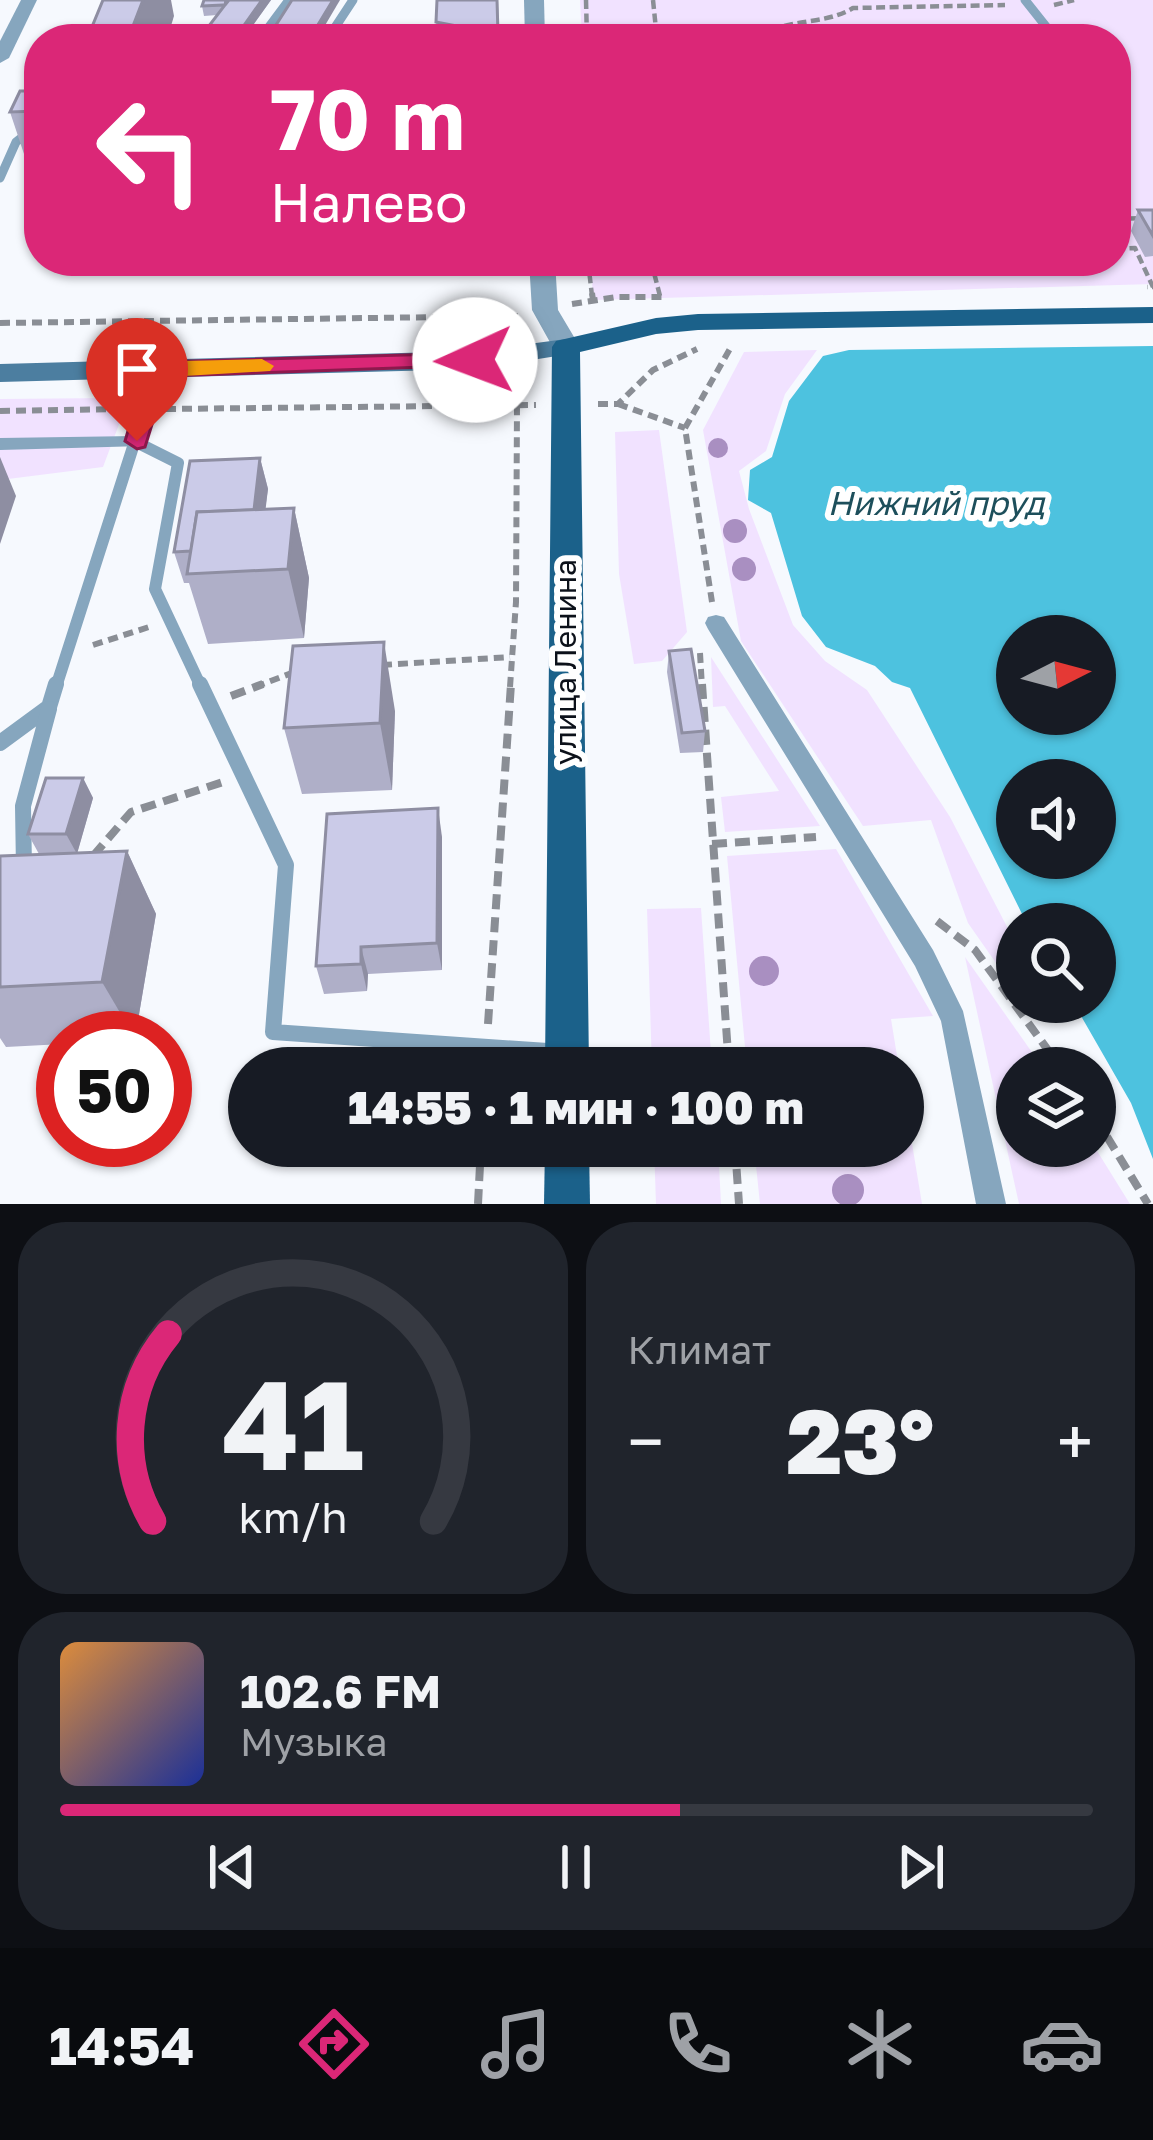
<!DOCTYPE html>
<html lang="ru">
<meta charset="utf-8">
<style>
body{margin:0;font-family:"Golos Text",sans-serif;background:#20242c;color:#f1f3f6;height:100vh;display:flex;flex-direction:column;font-size:45px;white-space:nowrap}
*{box-sizing:border-box;margin:0}
p{font-size:39px;color:#9ea1a6}
.icon{flex:none;width:66px;height:66px;fill:none;stroke:currentColor;stroke-width:2;stroke-linecap:round;stroke-linejoin:round}
.map{position:relative;height:1204px;overflow:hidden}
.side{display:flex;flex-direction:column;gap:18px;padding:18px;background:#0d0f14;flex:1}
.side>*{flex:none}
.guide{position:absolute;left:24px;top:24px;width:1107px;height:252px;border-radius:48px;box-shadow:0 3px 9px #0004;background:#db2777;color:#fff;overflow:hidden}
.needle{width:78px;rotate:84deg}
.controls{position:absolute;left:996px;top:615px;display:grid;gap:24px}
.controls a{display:grid;place-items:center;width:120px;height:120px;border-radius:50%;background:#171b24;box-shadow:0 3px 9px #0004;font-size:60px}
.speed{position:absolute;left:36px;top:1011px;display:flex;gap:24px;font-size:60px;font-weight:700;text-align:center}
.speed>*{display:grid;place-content:center;width:156px;height:156px;border-radius:50%;background:#171b24;box-shadow:0 3px 9px #0004;line-height:1}
.speed .limit{border:18px solid #d22;background:#fff;color:#111}
.pin{position:absolute;display:grid;place-items:center;width:102px;height:102px;color:#fff;margin:-123px -51px;border-radius:50% 50% 50% 0;rotate:-45deg;box-shadow:0 0 12px #0007}
.pin .icon{rotate:45deg}
.me{position:absolute;width:132px;margin:-66px;rotate:268deg;stroke-linejoin:round;filter:drop-shadow(0 0 9px #0008)}
.turn{display:flex;align-items:center;gap:42px;height:252px;padding:0 48px;font-size:54px}
.turn .icon{width:156px;height:156px;stroke-width:2.5}
.turn b{display:block;font-size:84px;line-height:102px}
.big{font-size:90px;font-weight:800;line-height:1.1}
.side .card{flex:1;display:flex;flex-direction:column;justify-content:center;gap:18px;min-width:0;padding:0 42px;border-radius:48px;background:#20242c}
.side .dial{align-items:center;gap:0}
.dial svg{height:312px;overflow:visible;fill:none;stroke:#363941;stroke-width:7;stroke-linecap:round;text-anchor:middle}
.dial text{fill:#f1f3f6;stroke:none}
.song{display:flex;align-items:center;gap:36px}
.cover{width:144px;height:144px;border-radius:18px;background:linear-gradient(135deg,hsl(30 70% 55%),hsl(230 70% 35%))}
.played{height:12px;border-radius:6px;background:linear-gradient(90deg,#db2777 60%,#363941 60%)}
.keys{display:flex;justify-content:space-around;direction:ltr}
.heat{display:flex;justify-content:space-between;align-items:center;font-size:66px;direction:ltr}
.side .tiles{flex:1;display:grid;gap:18px;grid-template-columns:1fr 1fr}
.card:last-child{grid-column:span 2}
.trip{position:absolute;left:228px;top:1047px;width:696px;height:120px;border-radius:60px;background:#171b24;box-shadow:0 3px 9px #0004;font-weight:800;line-height:120px;text-align:center}
.menu{display:flex;height:192px;justify-content:space-around;align-items:center;background:#090b0e;color:#9ea1a6}
.menu .icon{width:84px;height:84px}
.menu .active{color:#db2777}
.menu b{font-size:54px;color:#f1f3f6}
.map>svg:first-child{display:block}
.green{fill:#f1e2ff}
.water{fill:#4dc2df;fill-rule:evenodd}
.lines{fill:none;stroke-linecap:round;stroke-linejoin:round}
.path-far2{stroke:#8a8e95;stroke-width:4.5;stroke-dasharray:9 4.5;stroke-linecap:butt}
.path-far1{stroke:#8a8e95;stroke-width:6;stroke-dasharray:10 6;stroke-linecap:butt}
.path{stroke:#8a8e95;stroke-width:8;stroke-dasharray:15 8;stroke-linecap:butt}
.service-far2{stroke:#86a6be;stroke-width:9}
.service-far1{stroke:#86a6be;stroke-width:12}
.service{stroke:#86a6be;stroke-width:16}
.pedestrian{fill:#86a6be;fill-rule:evenodd}
.minor{fill:#86a6be;fill-rule:evenodd}
.tertiary{fill:#86a6be;fill-rule:evenodd}
.secondary{fill:#4c7ea0;fill-rule:evenodd}
.primary{fill:#1b618a;fill-rule:evenodd}
.tree{fill:#a98fc1}
.wall{fill:#afafc8}
.shaded-wall{fill:#8e8ea2}
.building{fill:#cbcbe8;stroke:#8e8ea2;stroke-width:3}
.route{fill:#db2777;stroke:#8e194d;stroke-width:3}
.slow{fill:#f59e0b}
.labels{text-anchor:middle;stroke-width:12;stroke-linejoin:round;paint-order:stroke}
.street-label{font-size:30px;fill:#0c111a;stroke:#fff}
.water-label{font-size:33px;font-style:italic;fill:#1d4f5b;stroke:#fff}
</style>
<div class="map">
<svg width="1153" height="1204" viewBox="0 0 1153 1204">
<rect width="100%" height="100%" fill="#f6f9fe"/>
<g class="green">
<polygon points="580,0 1153,0 1153,284 593,300 591,261 1116,261 1116,39 582,39"/>
<polygon points="817,350 785,394 766,451 739,471 749,509 793,625 825,661 867,690 950,817 1017,946 1017,993 968,923 931,820 863,826 741,641 703,430 744,352"/>
<polygon points="111,398 121,419 103,467 0,480 0,399"/>
<polygon points="659,430 687,632 662,661 634,664 619,574 615,432"/>
<polygon points="711,657 820,826 725,832 721,797 779,791 725,706 713,707"/>
<polygon points="836,849 933,1016 891,1019 899,1068 747,1068 727,856"/>
<polygon points="701,908 712,1068 652,1068 647,909"/>
<polygon points="965,957 1043,1068 1017,1068 1017,1146 1094,1146 1130,1204 1019,1204"/>
<polygon points="903,1089 922,1204 760,1204 754,1146 903,1146"/>
<polygon points="654,1146 718,1146 721,1204 656,1204"/>
</g>
<path class="water" d="M1153 346V1159L1131 1103 1073 1002H1095V924H1027L910 688 892 682 875 666 826 647 802 616 771 513 748 500 750 470 772 457 789 401 823 356 849 350ZM1017 636H1095V714H1017ZM1017 780H1095V858H1017Z"/>
<g class="lines">
<g class="path-far2">
<polyline points="586,0 587,39"/>
<polyline points="653,0 657,39"/>
<polyline points="1054,5 1074,0"/>
<path d="M765 39 764 34C792 18 825 25 853 8L1005 5"/>
<polyline points="1116,183 1129,183"/>
<polyline points="1116,219 1142,218"/>
<polyline points="1116,249 1135,248 1153,287 1147,287"/>
<polyline points="588,261 592,296"/>
<polyline points="651,261 660,296"/>
<polyline points="656,268 680,261"/>
</g>
<g class="path-far1">
<polyline points="592,293 593,300"/>
<polyline points="572,304 617,297 666,297"/>
<polyline points="0,323 518,316"/>
<polyline points="598,404 618,404 653,370 697,349"/>
<polyline points="618,404 685,428"/>
<polyline points="166,409 536,405"/>
<polyline points="0,411 122,409"/>
<polyline points="712,602 685,428 731,347"/>
<polyline points="93,645 149,627"/>
<polyline points="700,653 702,687"/>
<polyline points="382,665 510,657"/>
<polyline points="255,687 297,671"/>
<polyline points="510,687 516,602 517,405"/>
</g>
<g class="path">
<polyline points="702,684 729,1068"/>
<polyline points="231,696 263,684"/>
<polyline points="712,844 816,837"/>
<polyline points="93,856 131,812 223,782"/>
<polyline points="937,921 975,950 1061,1068"/>
<polyline points="488,1024 511,684"/>
<polyline points="1095,1117 1148,1204"/>
<polyline points="735,1146 739,1204"/>
<polyline points="478,1204 481,1146"/>
</g>
<g class="service-far2">
<polyline points="1025,0 1056,39"/>
<polyline points="266,31 289,0"/>
<polyline points="330,35 353,0"/>
<polyline points="0,178 16,142 39,124"/>
</g>
<g class="service-far1">
<polyline points="136,442 178,463 155,589 201,687"/>
<polyline points="56,687 158,369"/>
</g>
<g class="service">
<polyline points="200,684 286,865 273,1032 562,1052"/>
<polyline points="0,743 49,707 56,684"/>
<polyline points="24,869 23,806 49,709"/>
</g>
<g class="pedestrian">
<polygon points="136,436 145,442 143,446 0,450 0,438"/>
<polygon points="716,615 724,617 933,950 963,1011 1006,1204 976,1204 941,1021 915,966 708,629 705,623 708,617"/>
</g>
<polygon class="minor" points="21,0 37,0 9,58 0,63 0,41"/>
<g class="tertiary">
<polygon points="524,0 544,0 545,39 525,39"/>
<polygon points="529,261 555,261 558,310 580,347 576,353 556,353 532,310"/>
</g>
<polygon class="secondary" points="566,339 576,341 580,347 576,353 475,369 0,382 0,364 475,351"/>
<g class="primary">
<polygon points="1153,307 1153,323 698,330 656,334 580,352 589,1068 545,1068 552,347 556,341 656,318 698,314"/>
<polygon points="545,1146 589,1146 590,1204 544,1204"/>
</g>
</g>
<g class="tree">
<circle cx="718" cy="448" r="10"/>
<circle cx="735" cy="531" r="12"/>
<circle cx="744" cy="569" r="12"/>
<circle cx="764" cy="971" r="15"/>
<circle cx="848" cy="1190" r="16"/>
</g>
<g class="wall">
<polygon points="204,0 271,0 243,39 203,39 202,35 217,15 204,16 202,6"/>
<polygon points="498,0 499,39 438,39 436,22"/>
<polygon points="1116,61 1126,75 1116,105"/>
<polygon points="39,91 39,178 32,178 10,112"/>
<polygon points="1116,146 1128,166 1124,176 1116,176"/>
<polygon points="1138,210 1153,210 1153,256 1145,257 1131,231"/>
<polygon points="260,458 268,489 265,509 294,508 309,578 304,638 208,644 189,583 184,583 174,552"/>
<polygon points="669,651 705,731 703,752 680,753 667,672"/>
<polygon points="395,711 392,790 302,794 284,728"/>
<polygon points="83,778 93,798 77,853 127,851 156,914 135,1038 63,1038 63,1044 6,1047 0,1038 0,856 39,854 28,834"/>
<polygon points="442,837 442,970 368,974 367,991 324,994 316,966"/>
</g>
<g class="shaded-wall">
<polygon points="143,0 171,0 174,16 167,39 128,39"/>
<polygon points="262,0 271,0 243,39 235,39"/>
<polygon points="333,0 340,0 317,39 310,39"/>
<polygon points="0,457 16,496 0,544"/>
<polygon points="260,458 268,489 258,571 249,548"/>
<polygon points="294,508 309,578 304,638 288,569"/>
<polygon points="384,642 395,711 392,790 380,723"/>
<polygon points="83,778 93,798 77,854 66,834"/>
<polygon points="438,808 442,837 442,970 437,943"/>
<polygon points="127,851 156,914 135,1038 102,982"/>
<polygon points="361,947 368,974 367,991 361,964"/>
</g>
<g class="building">
<polygon points="103,0 143,0 128,39 87,39"/>
<polygon points="204,0 226,0 225,5 229,0 262,0 235,38 202,35 225,5 202,6"/>
<polygon points="292,0 333,0 310,38 269,36"/>
<polygon points="437,0 497,0 498,34 436,22"/>
<polygon points="1116,61 1126,75 1116,75"/>
<polygon points="20,91 39,91 39,111 10,112"/>
<polygon points="1116,146 1128,166 1116,166"/>
<polygon points="1138,210 1153,210 1153,236"/>
<polygon points="260,458 254,510 197,512 191,551 174,552 190,461"/>
<polygon points="294,508 288,569 187,574 197,512"/>
<polygon points="384,642 380,723 284,728 293,646"/>
<polygon points="691,649 705,731 682,733 669,651"/>
<polygon points="46,778 83,778 66,834 28,834"/>
<polygon points="438,808 437,943 361,947 361,964 316,966 327,814"/>
<polygon points="127,851 102,982 0,987 0,856"/>
</g>
<polygon class="route" points="475,353 486,360 483,365 167,376 145,447 137,449 125,441 146,369 158,362"/>
<polygon class="slow" points="262,359 274,366 270,371 184,376 172,368 184,361"/>
<g class="labels">
<g class="street-label">
<text transform="translate(566 662) rotate(-90)" y="10">улица Ленина</text>
</g>
<g class="water-label">
<text x="936" y="515">Нижний пруд</text>
</g>
</g>
</svg>
<div class="controls">
<a><svg class="needle" viewBox="-14 -14 28 28"><path d="M0-13l5 13h-10z" fill="#e53935"/><path d="M0 13l5-13h-10z" fill="#9ea1a6"/></svg></a>
<a><svg class="icon" aria-label="sound" viewBox="0 0 24 24"><path d="M4 9h4l5-4v14l-5-4H4zM17 9q2 3 0 6"/></svg></a>
<a><svg class="icon" aria-label="search" viewBox="0 0 24 24"><circle cx="10" cy="10" r="6"/><path d="M15 15l6 6"/></svg></a>
<a><svg class="icon" aria-label="layers" viewBox="0 0 24 24"><path d="M12 4l9 5-9 5-9-5zM3 14l9 5 9-5"/></svg></a>
</div>
<div class="speed"><div class="limit">50</div></div>
<div class="pin" style="left:137px;top:441px;background:#d93025"><svg class="icon" aria-label="arrive" viewBox="0 0 24 24"><path d="M6 21V4h12l-3 4 3 4H6"/></svg></div>
<svg class="me" style="left:475px;top:360px" viewBox="-20 -20 40 40"><circle r="19" fill="#fff"/><path d="M0-13L10 11 0 6-10 11z" fill="#db2777"/></svg>
<div class="trip">14:55 · 1 мин · 100 m</div>
<div class="guide">
<div class="turn"><svg class="icon" aria-label="left" viewBox="0 0 24 24"><path d="M17 20v-9H6M10 6l-5 5 5 5"/></svg><div><b>70 m</b>Налево</div></div>
</div>
</div>
<section class="side">
<div class="tiles">
<div class="card dial"><svg viewBox="0 0 100 80">
<path d="M14 69A42 42 0 1 1 86 69"/>
<path d="M14 69A42 42 0 0 1 18 21" stroke="#db2777"/>
<text x="50" y="56" font-size="32" font-weight="700">41</text>
<text x="50" y="72" font-size="11">km/h</text>
</svg></div>
<div class="card"><p>Климат</p>
<div class="heat"><a>−</a><b class="big">23°</b><a>+</a></div>
</div>
<div class="card">
<div class="song"><i class="cover"></i><div><b>102.6 FM</b><p>Музыка</p></div></div>
<div class="played"></div>
<div class="keys"><svg class="icon" aria-label="previous" viewBox="0 0 24 24"><path d="M18 5L8 12l10 7zM5 5v14"/></svg><svg class="icon" aria-label="pause" viewBox="0 0 24 24"><path d="M8 5v14M16 5v14"/></svg><svg class="icon" aria-label="next" viewBox="0 0 24 24"><path d="M6 5l10 7-10 7zM19 5v14"/></svg></div>
</div>
</div>
</section>
<nav class="menu">
<b>14:54</b>
<svg class="icon active" aria-label="directions" viewBox="0 0 24 24"><path d="M12 3l9 9-9 9-9-9zM9 14v-3h6M13 9l2 2-2 2"/></svg>
<svg class="icon" aria-label="music" viewBox="0 0 24 24"><path d="M9 18V5l10-2v13"/><circle cx="6" cy="18" r="3"/><circle cx="16" cy="16" r="3"/></svg>
<svg class="icon" aria-label="phone" viewBox="0 0 24 24"><path d="M5 4h4l2 5-3 2q2 4 5 5l2-3 5 2v4C11 20 4 13 5 4z"/></svg>
<svg class="icon" aria-label="climate" viewBox="0 0 24 24"><path d="M12 3v18M4 7l16 10M4 17L20 7"/></svg>
<svg class="icon" aria-label="car" viewBox="0 0 24 24"><path d="M5 17H2v-5l4-1 3-4h7l3 4 3 1v5h-3M9 17h6M6 11h13"/><circle cx="7" cy="17" r="2"/><circle cx="17" cy="17" r="2"/></svg>
</nav>
